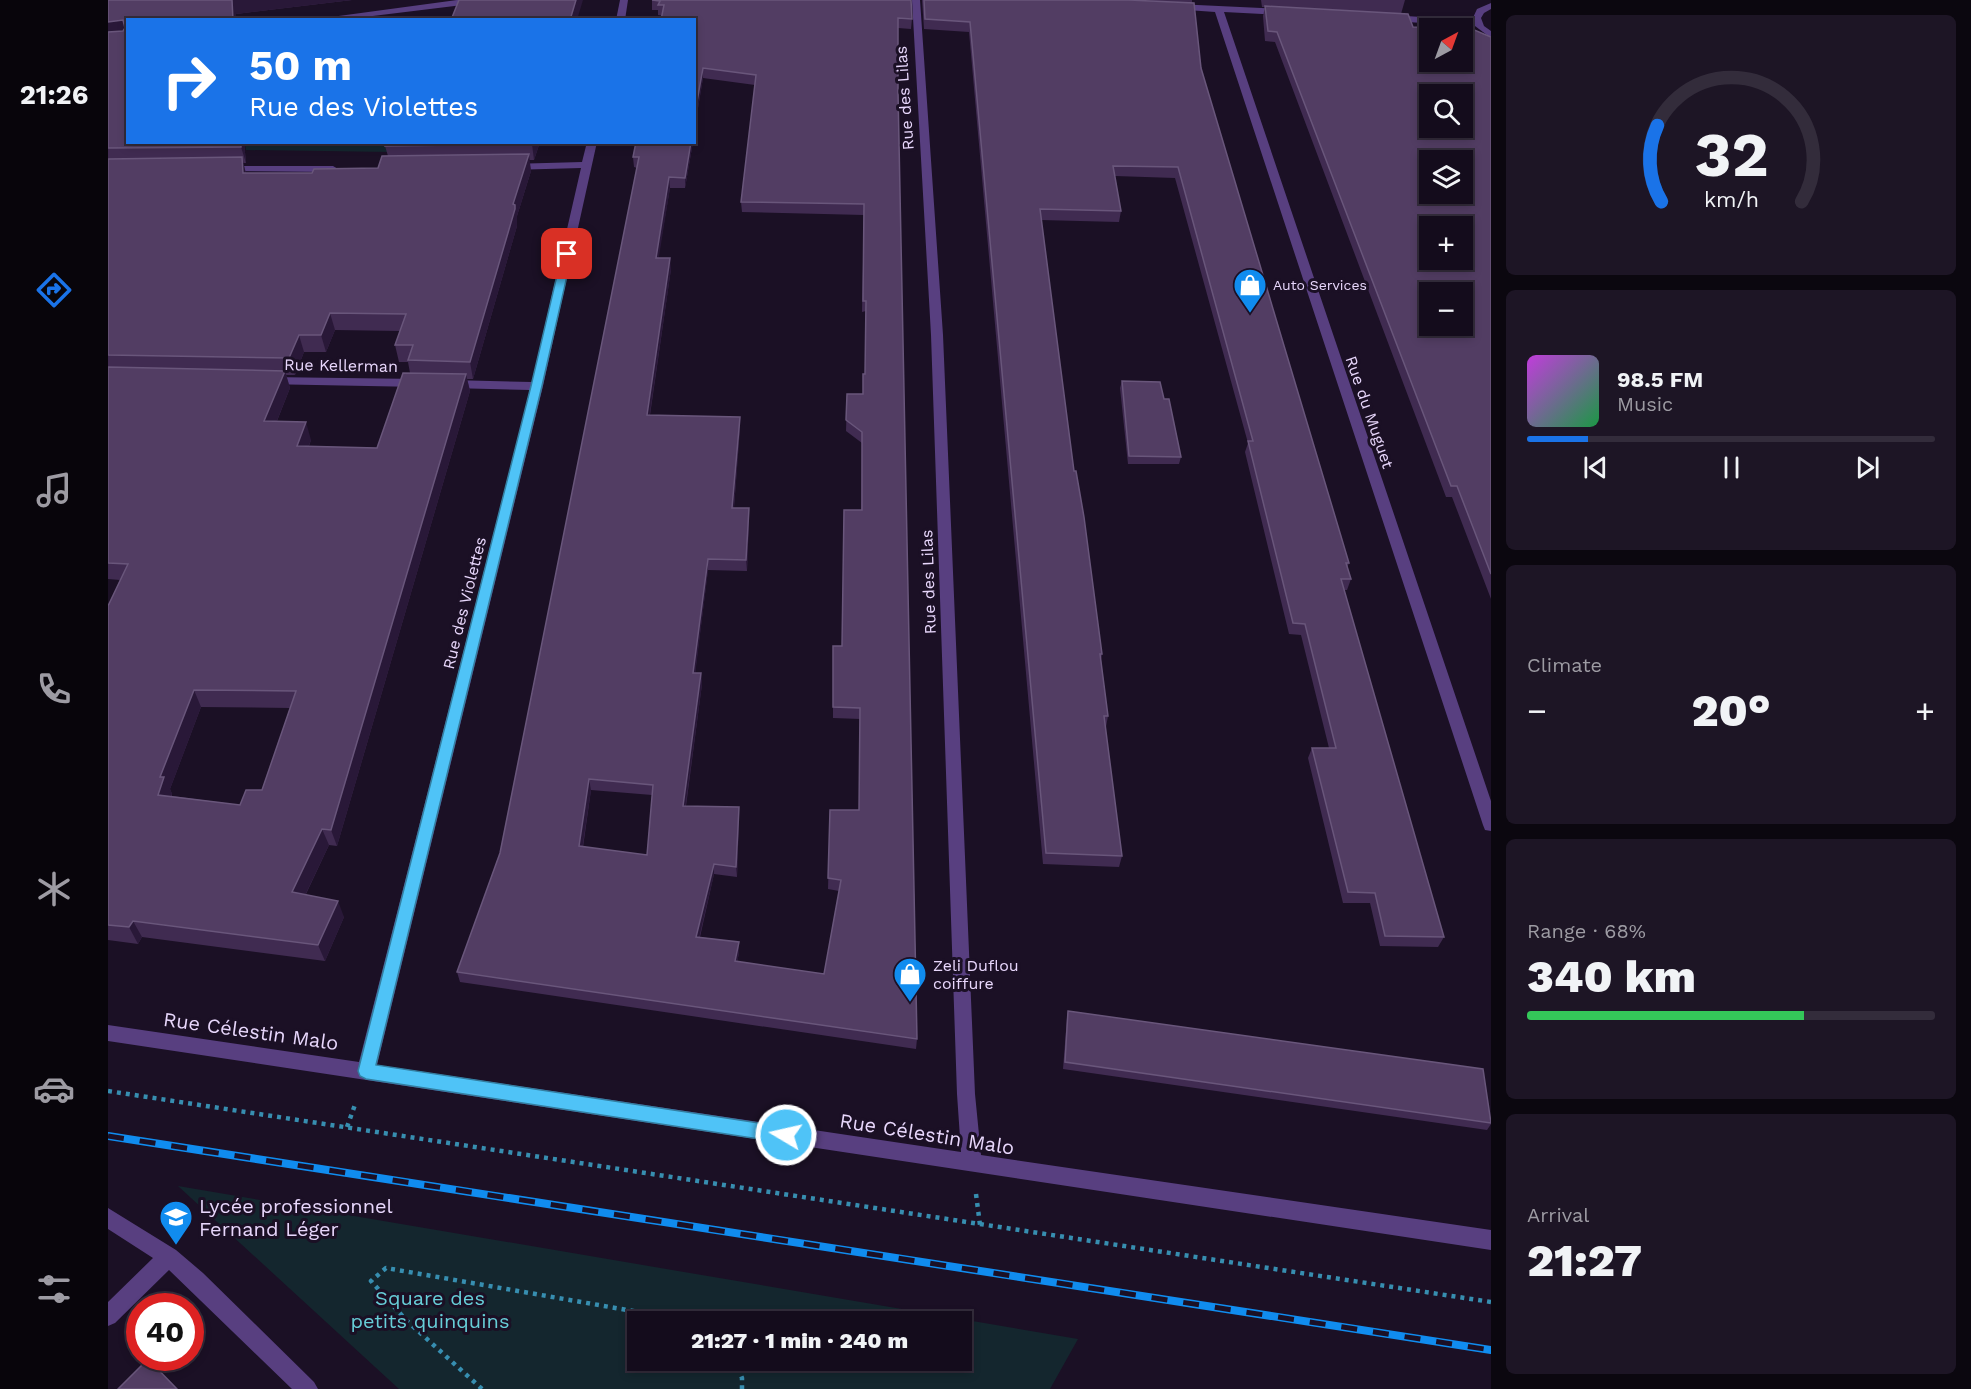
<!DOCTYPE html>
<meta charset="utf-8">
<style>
body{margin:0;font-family:"Work Sans",sans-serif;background:#1d1525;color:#f1f3f6;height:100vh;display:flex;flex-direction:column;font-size:22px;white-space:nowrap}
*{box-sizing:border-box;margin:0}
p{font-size:20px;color:#9d9ba3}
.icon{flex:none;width:33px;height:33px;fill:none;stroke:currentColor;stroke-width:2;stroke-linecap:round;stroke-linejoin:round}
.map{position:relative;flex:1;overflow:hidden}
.details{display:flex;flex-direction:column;gap:15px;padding:15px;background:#0b070f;width:480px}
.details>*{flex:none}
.banner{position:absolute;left:18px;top:18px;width:570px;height:126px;border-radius:0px;box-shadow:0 3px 9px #0003,0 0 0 2px #332c3b;background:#1a73e8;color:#fff;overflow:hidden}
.needle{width:39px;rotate:41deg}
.controls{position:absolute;left:1311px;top:18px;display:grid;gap:12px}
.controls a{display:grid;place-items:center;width:54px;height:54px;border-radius:0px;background:#140c1c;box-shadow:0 3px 9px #0003,0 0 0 2px #332c3b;font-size:30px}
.speed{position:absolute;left:18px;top:1293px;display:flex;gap:12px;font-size:30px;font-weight:700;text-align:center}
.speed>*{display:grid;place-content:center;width:78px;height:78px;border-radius:50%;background:#140c1c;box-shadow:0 3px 9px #0003,0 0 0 2px #332c3b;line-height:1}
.speed .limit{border:9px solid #d22;background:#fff;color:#111}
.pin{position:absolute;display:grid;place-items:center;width:51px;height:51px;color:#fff;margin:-26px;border-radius:12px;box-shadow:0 3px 9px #0006}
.me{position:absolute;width:66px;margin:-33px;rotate:279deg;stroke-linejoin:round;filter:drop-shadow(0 0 4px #0008)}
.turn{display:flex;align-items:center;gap:21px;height:126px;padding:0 24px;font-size:27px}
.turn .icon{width:78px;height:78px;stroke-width:2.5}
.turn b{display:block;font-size:42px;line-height:51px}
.big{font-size:45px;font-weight:800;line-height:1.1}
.details .widget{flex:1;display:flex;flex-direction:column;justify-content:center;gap:9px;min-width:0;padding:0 21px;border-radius:9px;background:#1d1525}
.details .dial{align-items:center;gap:0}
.dial svg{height:156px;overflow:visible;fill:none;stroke:#332c3b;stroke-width:7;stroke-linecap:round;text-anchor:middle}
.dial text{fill:#f1f3f6;stroke:none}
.song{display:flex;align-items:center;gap:18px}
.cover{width:72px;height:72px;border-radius:9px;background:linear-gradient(135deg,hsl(290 70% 55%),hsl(140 70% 35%))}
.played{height:6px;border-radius:3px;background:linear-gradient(90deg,#1a73e8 15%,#332c3b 15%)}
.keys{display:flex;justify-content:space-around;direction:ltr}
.heat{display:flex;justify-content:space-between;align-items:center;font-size:33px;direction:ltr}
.charge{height:9px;border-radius:4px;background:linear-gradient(90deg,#34c759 68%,#332c3b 0)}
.trip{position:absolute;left:519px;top:1311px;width:345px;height:60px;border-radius:0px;background:#140c1c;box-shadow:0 3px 9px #0003,0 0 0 2px #332c3b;font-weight:800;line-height:60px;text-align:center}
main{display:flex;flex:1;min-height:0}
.dock{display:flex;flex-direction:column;width:108px;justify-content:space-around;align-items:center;background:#08050b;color:#9d9ba3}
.dock .icon{width:42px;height:42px}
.dock .current{color:#1a73e8}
.dock b{font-size:27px;color:#f1f3f6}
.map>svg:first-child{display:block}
.green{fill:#14262e;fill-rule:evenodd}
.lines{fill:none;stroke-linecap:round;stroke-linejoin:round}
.path{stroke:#378eb0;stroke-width:4.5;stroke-dasharray:4 5;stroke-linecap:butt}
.minor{fill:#583f80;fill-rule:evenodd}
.rail-casing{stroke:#108cef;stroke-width:8}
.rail{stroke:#1b1025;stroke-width:5;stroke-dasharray:16;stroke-linecap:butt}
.wall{fill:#402b51;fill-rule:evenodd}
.shaded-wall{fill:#291838}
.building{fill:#523d63;stroke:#69567b;stroke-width:1.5;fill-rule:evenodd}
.route{fill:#4fc3f7;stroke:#337fa1;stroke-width:1.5}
.labels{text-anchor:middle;stroke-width:6;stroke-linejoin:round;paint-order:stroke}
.far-poi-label{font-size:14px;fill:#e8d7fc;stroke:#1b1025;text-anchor:start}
.street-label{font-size:16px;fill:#e8d7fc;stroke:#1b1025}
.poi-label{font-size:16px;fill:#e8d7fc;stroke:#1b1025;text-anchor:start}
.near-street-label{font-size:20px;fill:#e8d7fc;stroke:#1b1025}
.near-poi-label{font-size:20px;fill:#e8d7fc;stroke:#1b1025;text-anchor:start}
.near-park-label{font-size:20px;fill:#67ced8;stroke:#1b1025}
</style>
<main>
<nav class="dock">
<b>21:26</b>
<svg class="icon current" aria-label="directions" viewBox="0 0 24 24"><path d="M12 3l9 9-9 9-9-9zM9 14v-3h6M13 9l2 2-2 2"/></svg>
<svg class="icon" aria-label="music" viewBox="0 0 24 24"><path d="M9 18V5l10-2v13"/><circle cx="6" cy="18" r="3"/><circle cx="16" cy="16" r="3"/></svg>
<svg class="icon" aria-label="phone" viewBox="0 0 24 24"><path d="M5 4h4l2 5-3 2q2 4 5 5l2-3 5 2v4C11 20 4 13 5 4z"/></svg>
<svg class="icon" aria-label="climate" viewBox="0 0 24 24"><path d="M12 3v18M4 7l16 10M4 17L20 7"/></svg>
<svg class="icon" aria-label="car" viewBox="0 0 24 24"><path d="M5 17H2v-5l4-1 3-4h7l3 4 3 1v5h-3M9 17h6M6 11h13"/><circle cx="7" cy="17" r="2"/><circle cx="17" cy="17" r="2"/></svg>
<svg class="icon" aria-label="filters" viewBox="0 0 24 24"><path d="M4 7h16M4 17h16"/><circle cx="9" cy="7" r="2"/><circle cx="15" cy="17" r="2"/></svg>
</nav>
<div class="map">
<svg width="1383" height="1389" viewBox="0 0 1383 1389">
<rect width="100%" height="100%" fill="#1b1025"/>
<g class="green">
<polygon points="137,143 302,143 284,152 138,150"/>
<path d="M70 1186 970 1339 942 1389H291ZM530 1322H854V1360H530Z"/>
</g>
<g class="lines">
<g class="path">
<polyline points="0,1091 1383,1302"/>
<polyline points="239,1127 248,1102"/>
<polyline points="868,1194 872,1225"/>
<polyline points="626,1360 634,1378 634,1389"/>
<polyline points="374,1389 298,1320 263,1281 278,1268 588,1322"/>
</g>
<g class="minor">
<polygon points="349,0 375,0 371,3 232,20 201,20"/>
<polygon points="512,0 520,0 517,20 508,20"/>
<polygon points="804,0 812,0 835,335 867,1094 873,1155 1383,1230 1383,1250 0,1041 0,1025 251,1062 422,390 342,388 336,384 342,380 424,382 473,168 402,170 397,167 402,164 474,162 479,142 489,142 435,386 269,1065 853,1152 849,1094 823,335"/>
<polygon points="1383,3 1383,9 1376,13 1373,18 1376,26 1383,31 1383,38 1367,26 1281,21 1276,18 1281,15 1364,20 1369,9"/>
<polygon points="1068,4 1176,9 1181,12 1176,15 1116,12 1383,801 1383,831 1377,830 1375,825 1107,12 1065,9 1064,7"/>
<polygon points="117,166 225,166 230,169 225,172 113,171 113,167"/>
<polygon points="159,377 312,379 318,383 312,387 155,384 155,378"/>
<polygon points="0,1208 68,1250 95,1273 206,1382 210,1389 184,1389 61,1270 7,1323 0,1326 0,1302 45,1258 0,1229"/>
</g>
<g class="rail-casing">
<polyline id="rail" points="0,1136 1383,1350"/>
</g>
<use href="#rail" class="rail"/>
</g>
<g class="wall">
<path d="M0 0H244L128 14V20H20L136 142 138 163H135L138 173H204L270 168 280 156 277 146 432 142 426 160H421L423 171 409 216V226L365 379H359L362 391 229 846 221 845 198 894 236 917 217 961 34 937 30 944 0 940V606L12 580 0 579ZM227 330 292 331 287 345 291 362H300L302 373 269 448 201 446 203 440 169 421 182 388 178 375H187L196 352H218ZM93 707 182 708 154 790 132 805 64 796V794L62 789Z"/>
<path d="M544 0 804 19 803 29 790 28V92L809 1039 808 1049 352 982 349 972 392 853 529 168 526 167 525 157 585 142 577 188H562L550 258 563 269 542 415 632 417V428L626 508H641V519L639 571 600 570 587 673H593L594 684 578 806 631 818 629 877 606 874 592 937 631 942V953L629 962 716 974 731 891 720 889 722 810H751L752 719 725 718V657L734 646 753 510 754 443 738 431 739 394H755L757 374 758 311 754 312 756 215 634 212 633 202 647 85 595 78 586 132V20L550 15V10H544ZM483 790 544 795 539 855 475 847Z"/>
<polygon points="814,0 1021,0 1093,68 1241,563 1239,568 1243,579 1239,590 1236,590 1336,937 1330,947 1272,946 1262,903 1235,903 1200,758 1204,748 1221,748 1193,635 1181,634 1137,452 1140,443 1067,178 1007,176 1013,211 1011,222 933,220 966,471 994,654 993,660 1000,716 998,727 997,727 1014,856 1011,867 935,864 861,32 816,29"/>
<polygon points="1025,0 1084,0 1084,3"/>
<polygon points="1153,0 1297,0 1293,14 1305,27 1383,37 1383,599 1344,497 1338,497 1167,42 1157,41 1155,16 1157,7 1154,7"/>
<polygon points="1014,381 1056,399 1073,457 1071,464 1020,464 1012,388"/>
<polygon points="960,1011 1383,1119 1383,1124 1379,1130 955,1069 959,1017"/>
</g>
<g class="shaded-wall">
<polygon points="124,0 244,0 128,14 128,20 125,20"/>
<polygon points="468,0 475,0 469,20 462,20"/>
<polygon points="15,20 20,36 0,38 0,22"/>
<polygon points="595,68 595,78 586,132 586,118"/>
<polygon points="133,142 136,142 138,163 133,147"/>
<polygon points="424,142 432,142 426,160 424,144"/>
<polygon points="583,142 585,142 577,188 577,178"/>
<polygon points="421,154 423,171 409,216 409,226 365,379 362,362 405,204"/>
<polygon points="134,157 138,174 135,173"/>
<polygon points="561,177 562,188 549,269 548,258"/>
<polygon points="562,258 563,269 540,426 539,415"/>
<polygon points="222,313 227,330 218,352 213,335"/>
<polygon points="191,335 196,352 187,375 181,358"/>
<polygon points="177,371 182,388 162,438 156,421"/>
<polygon points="358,374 362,391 229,846 223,830"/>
<polygon points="632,417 632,428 625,519 624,508"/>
<polygon points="198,422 203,440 194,463 189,446"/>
<polygon points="641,508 641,519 639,571 638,560"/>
<polygon points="600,559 600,570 586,684 585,673"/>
<polygon points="593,673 594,684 576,817 575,806"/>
<polygon points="86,690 93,707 62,789 64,794 58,811 50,795 52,777"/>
<polygon points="481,779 483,790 473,857 471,846"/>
<polygon points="631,807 631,818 629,877 628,867"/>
<polygon points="214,829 221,845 191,908 184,892"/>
<polygon points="606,864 606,874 589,947 588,937"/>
<polygon points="230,901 236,917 217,961 210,945"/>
<polygon points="25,921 34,937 30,944 21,927"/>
<polygon points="631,942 631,953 627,972 627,961"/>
</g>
<g class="building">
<polygon points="0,0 124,0 125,20 20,20 20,142 133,142 133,147 0,148 0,32 15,31 17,28 15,20 0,22"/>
<polygon points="351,0 468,0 462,20 343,20"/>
<path d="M544 0H803L804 19 790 18V92L809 1039 349 972 392 853 531 157H525L528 142H583L577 178 561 177 548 258H562L539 415 632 417 624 508H641L638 560 600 559 585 673H593L575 806 631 807 628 867 606 864 588 937 631 942 627 961 716 974 733 880 720 878 722 810H751L752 708 725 707V646H734L736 510H754V432L738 420 739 394H755V374H757L758 301H755L756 204 633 202 648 75 595 68 586 118V20H553L556 5H550L552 1ZM481 779 545 785 539 855 471 846Z"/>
<polygon points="816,0 1021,0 1086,3 1093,68 1241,563 1238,563 1243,579 1233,579 1336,937 1277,936 1267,893 1240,892 1204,748 1228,748 1197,624 1185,623 1140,441 1145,441 1070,167 1005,166 1013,211 932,209 966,471 968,471 976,517 994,654 992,654 1000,716 996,716 1014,856 938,853 862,22 817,19"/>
<path d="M1157 6 1300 14 1305 27 1340 28H1322V62H1354V29H1364L1383 37V574L1349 486H1343L1169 32 1160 31ZM1322 94H1354V128H1322ZM1322 160H1354V194H1322ZM1322 226H1354V260H1322ZM1322 292H1354V326H1322Z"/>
<polygon points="278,142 424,142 424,144 277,146"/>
<polygon points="421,154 405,204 407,205 407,209 362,362 300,360 305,345 287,345 298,314 222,313 213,335 191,335 181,358 0,355 0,159 134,157 135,173 204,173 206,169 270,168 274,156"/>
<path d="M0 367 177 371 156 421 198 422 189 446 269 448 295 373 358 374 223 830 214 829 184 892 230 901 210 945 25 921 21 927 0 925V606L20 564 0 563ZM86 690 188 691 154 790H138L132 805 50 795 56 777H52Z"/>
<polygon points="1014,381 1052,382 1056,399 1061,399 1073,457 1021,456"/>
<polygon points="960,1011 1375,1069 1383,1123 957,1062"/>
<polygon points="40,1359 69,1389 10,1389"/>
</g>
<polygon class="route" points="459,250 464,254 434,386 268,1065 678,1127 684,1130 686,1135 684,1141 678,1143 258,1079 252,1076 250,1071 423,386 454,254"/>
<defs>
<g id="shop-pin" transform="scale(1.725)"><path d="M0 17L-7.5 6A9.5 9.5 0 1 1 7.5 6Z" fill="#108cef" stroke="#1b1025"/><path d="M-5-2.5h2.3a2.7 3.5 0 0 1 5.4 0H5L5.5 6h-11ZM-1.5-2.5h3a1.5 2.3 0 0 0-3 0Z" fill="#fff"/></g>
<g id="school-pin" transform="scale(1.725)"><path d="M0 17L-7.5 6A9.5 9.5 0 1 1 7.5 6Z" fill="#108cef" stroke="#1b1025"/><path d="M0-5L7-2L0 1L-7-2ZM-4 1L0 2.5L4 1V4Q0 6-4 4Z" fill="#fff"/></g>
</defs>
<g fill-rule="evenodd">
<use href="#shop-pin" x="1142" y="285"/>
<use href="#shop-pin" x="802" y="974"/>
<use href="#school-pin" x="68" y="1217"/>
</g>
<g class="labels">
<g class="far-poi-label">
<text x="1165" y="290">Auto Services</text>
</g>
<g class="street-label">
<text transform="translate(796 98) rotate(-94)" y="6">Rue des Lilas</text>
<text transform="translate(233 365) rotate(1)" y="6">Rue Kellerman</text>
<text transform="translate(1262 412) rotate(71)" y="6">Rue du Muguet</text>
<text transform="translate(820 582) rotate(-92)" y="6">Rue des Lilas</text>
<text transform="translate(356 603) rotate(-76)" y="6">Rue des Violettes</text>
</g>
<g class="poi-label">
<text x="825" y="971">Zeli Duflou<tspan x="825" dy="18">coiffure</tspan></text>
</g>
<g class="near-street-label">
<text transform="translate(143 1031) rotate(8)" y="7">Rue Célestin Malo</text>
<text transform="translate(819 1134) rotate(9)" y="7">Rue Célestin Malo</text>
</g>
<g class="near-poi-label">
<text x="91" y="1213">Lycée professionnel<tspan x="91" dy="23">Fernand Léger</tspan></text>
</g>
<g class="near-park-label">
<text x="322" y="1305">Square des<tspan x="322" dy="23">petits quinquins</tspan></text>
</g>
</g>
</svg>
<div class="controls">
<a><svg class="needle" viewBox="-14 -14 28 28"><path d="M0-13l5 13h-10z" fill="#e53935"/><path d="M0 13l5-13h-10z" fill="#9d9ba3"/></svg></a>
<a><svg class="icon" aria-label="search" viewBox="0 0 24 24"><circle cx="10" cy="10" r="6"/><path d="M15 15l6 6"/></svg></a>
<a><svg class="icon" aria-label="layers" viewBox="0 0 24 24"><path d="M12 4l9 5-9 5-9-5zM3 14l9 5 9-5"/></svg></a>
<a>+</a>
<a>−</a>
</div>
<div class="speed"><div class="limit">40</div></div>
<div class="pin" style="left:459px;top:254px;background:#d93025"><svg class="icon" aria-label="arrive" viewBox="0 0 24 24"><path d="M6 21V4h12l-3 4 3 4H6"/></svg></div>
<svg class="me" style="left:678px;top:1135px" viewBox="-20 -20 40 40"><circle r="17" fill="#4fc3f7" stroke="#fff" stroke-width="3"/><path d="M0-11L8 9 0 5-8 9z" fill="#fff"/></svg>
<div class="trip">21:27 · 1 min · 240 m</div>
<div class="banner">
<div class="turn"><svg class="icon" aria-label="right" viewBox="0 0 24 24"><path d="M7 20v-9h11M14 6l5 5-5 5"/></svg><div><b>50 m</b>Rue des Violettes</div></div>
</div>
</div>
<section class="details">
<div class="widget dial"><svg viewBox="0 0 100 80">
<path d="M14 69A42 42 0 1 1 86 69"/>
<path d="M14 69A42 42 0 0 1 12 30" stroke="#1a73e8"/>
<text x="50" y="56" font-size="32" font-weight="700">32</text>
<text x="50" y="72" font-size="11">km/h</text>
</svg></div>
<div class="widget">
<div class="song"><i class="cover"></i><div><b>98.5 FM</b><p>Music</p></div></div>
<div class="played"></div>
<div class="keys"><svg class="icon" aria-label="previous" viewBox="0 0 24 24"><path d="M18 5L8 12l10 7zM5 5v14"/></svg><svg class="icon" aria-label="pause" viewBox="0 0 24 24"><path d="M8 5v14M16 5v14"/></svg><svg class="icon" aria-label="next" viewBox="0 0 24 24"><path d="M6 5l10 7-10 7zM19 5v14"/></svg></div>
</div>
<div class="widget"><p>Climate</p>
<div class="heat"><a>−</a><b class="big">20°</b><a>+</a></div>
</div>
<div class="widget"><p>Range · 68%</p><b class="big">340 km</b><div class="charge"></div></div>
<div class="widget"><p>Arrival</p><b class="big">21:27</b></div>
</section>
</main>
